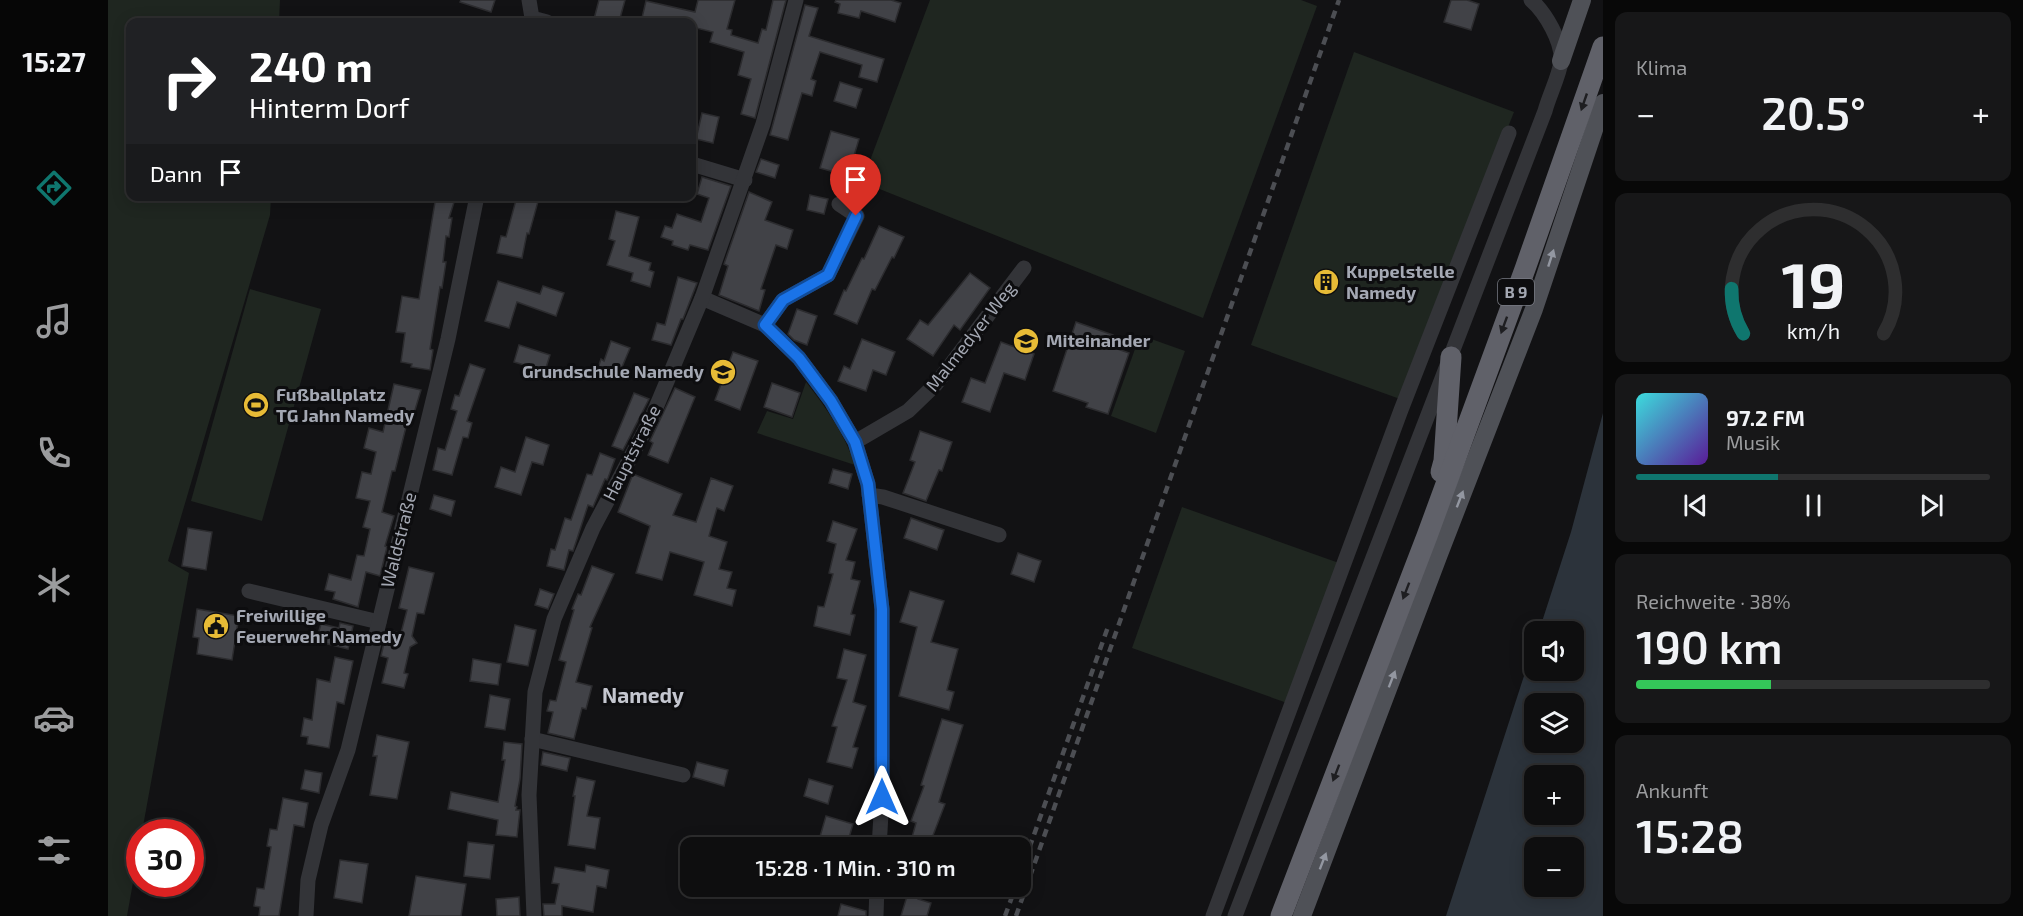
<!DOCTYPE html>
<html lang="de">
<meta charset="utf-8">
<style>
body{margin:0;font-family:"Exo 2",sans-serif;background:#171718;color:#f1f3f6;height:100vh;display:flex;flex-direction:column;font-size:22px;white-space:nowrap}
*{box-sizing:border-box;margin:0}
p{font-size:20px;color:#9b9c9e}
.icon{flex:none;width:33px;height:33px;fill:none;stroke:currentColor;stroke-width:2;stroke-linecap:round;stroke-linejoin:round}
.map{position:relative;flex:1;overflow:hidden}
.sheet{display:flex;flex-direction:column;gap:12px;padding:12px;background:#080808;width:420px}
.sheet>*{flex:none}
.hud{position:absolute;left:18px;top:18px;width:570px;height:183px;border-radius:12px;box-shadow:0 3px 15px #0003,0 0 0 2px #2e2e2f;background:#202124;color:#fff;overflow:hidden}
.tools{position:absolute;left:1416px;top:621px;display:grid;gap:12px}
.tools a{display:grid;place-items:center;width:60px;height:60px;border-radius:12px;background:#0e0e0f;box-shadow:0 3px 15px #0003,0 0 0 2px #2e2e2f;font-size:30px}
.speed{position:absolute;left:18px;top:819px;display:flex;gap:12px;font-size:30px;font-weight:700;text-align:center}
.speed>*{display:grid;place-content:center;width:78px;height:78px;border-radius:50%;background:#0e0e0f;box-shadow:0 3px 15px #0003,0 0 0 2px #2e2e2f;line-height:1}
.speed .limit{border:9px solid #d22;background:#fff;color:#111}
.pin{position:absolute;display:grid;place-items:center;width:51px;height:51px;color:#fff;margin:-62px -26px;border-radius:50% 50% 50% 0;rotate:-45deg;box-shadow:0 0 6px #0007}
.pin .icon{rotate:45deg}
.me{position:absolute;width:66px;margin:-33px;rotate:0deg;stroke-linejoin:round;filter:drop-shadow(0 0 4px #0008)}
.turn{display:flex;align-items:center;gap:21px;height:126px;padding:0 24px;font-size:27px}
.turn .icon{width:78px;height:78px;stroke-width:2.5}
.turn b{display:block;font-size:42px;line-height:51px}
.then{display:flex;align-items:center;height:57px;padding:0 24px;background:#0003;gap:12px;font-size:22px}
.big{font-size:45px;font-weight:600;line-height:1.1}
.sheet .card{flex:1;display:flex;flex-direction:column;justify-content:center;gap:9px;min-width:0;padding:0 21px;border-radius:12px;background:#171718}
.sheet .dial{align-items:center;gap:0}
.dial svg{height:156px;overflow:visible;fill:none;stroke:#2e2e2f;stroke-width:7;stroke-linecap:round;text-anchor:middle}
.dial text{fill:#f1f3f6;stroke:none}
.song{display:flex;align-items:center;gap:18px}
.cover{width:72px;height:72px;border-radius:9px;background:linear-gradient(135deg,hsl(180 70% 55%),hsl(270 70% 35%))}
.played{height:6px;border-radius:3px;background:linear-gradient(90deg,#0f766e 40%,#2e2e2f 40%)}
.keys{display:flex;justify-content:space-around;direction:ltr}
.heat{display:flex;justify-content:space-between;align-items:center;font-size:33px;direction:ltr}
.charge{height:9px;border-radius:4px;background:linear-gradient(90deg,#34c759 38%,#2e2e2f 0)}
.trip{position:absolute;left:572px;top:837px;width:351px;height:60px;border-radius:12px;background:#0e0e0f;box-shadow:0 3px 15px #0003,0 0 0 2px #2e2e2f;font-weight:600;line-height:60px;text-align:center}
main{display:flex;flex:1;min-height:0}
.tab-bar{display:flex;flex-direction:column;width:108px;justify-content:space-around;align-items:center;background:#060606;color:#9b9c9e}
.tab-bar .icon{width:42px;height:42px}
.tab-bar .active{color:#0f766e}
.tab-bar b{font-size:27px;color:#f1f3f6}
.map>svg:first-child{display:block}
.green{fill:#1f2620}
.water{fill:#2c333b;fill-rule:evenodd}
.building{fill:#414247;stroke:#2c2c2f;stroke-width:1.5}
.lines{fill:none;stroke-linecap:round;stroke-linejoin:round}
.minor{stroke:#333438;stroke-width:15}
.major{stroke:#4f5157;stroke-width:18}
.highway{stroke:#606169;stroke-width:21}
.rail{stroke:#4c4e53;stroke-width:4.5;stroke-dasharray:8 6;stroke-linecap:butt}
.oneway{fill:#1e1e21}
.oneway2{fill:#9397a1}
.route-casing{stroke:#114b97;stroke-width:15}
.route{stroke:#1a73e8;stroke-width:10}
.labels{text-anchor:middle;stroke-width:6;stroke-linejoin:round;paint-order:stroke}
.shield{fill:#0d0d0f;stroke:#777a82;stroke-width:1.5}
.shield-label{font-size:16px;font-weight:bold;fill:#a4a8b3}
.poi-label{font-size:18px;font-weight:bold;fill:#a4a8b3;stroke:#0d0d0f;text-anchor:start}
.street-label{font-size:18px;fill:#a4a8b3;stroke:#0d0d0f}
.quarter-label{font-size:21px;font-weight:bold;fill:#c5c7d0;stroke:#0d0d0f}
</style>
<main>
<nav class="tab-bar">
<b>15:27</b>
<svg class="icon active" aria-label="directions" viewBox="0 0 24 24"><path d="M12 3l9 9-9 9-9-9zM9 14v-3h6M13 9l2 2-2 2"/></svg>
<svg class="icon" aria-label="music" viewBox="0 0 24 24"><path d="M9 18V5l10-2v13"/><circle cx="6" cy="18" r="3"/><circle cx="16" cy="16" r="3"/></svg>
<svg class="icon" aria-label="phone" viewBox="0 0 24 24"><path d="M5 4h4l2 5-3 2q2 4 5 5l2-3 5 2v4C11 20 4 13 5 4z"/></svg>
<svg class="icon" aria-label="climate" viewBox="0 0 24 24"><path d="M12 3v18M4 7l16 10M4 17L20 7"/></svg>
<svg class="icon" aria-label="car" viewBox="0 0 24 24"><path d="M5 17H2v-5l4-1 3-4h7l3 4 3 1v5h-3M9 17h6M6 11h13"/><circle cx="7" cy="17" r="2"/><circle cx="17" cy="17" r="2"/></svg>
<svg class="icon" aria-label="filters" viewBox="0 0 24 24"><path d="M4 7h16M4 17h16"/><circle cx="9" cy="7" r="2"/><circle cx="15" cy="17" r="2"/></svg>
</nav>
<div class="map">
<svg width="1495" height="916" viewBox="0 0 1495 916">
<rect width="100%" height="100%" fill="#121214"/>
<g class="green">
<polygon points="0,0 172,0 171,22 22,22 22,196 163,197 162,215 60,561 81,573 34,832 32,832 31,849 19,916 0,916"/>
<polygon points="822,0 1193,0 1209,6 1095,318 754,182"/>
<polygon points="1246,52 1406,112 1292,399 1143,345"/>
<polygon points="142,289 213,309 154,521 83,501"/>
<polygon points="1032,335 1077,351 1048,433 1003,416"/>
<path d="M698 382C719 409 736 433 747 465L649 433 659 411 685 419Z"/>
<polygon points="1074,507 1231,563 1182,704 1024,648"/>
</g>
<path class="water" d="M1495 413V916H1338L1426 645V670H1466V632L1431 631 1463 532ZM1426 704H1466V742H1426ZM1426 776H1466V814H1426ZM1426 848H1466V886H1426Z"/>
<g class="building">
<polygon points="353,0 387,0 383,12 352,2"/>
<polygon points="491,0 517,0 511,22 499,22 486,19"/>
<polygon points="590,0 627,0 619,29 624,30 623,35 650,43 654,29 658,30 665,0 678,0 647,118 633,114 643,79 630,75 636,52 602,42 605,32 584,27 584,22 533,22 538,1 587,12"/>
<polygon points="728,0 783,0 793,3 787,22 753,11 751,18 730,13 732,4 727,2"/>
<polygon points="1343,0 1359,0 1371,4 1363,30 1336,22"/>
<polygon points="697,5 710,8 701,36 776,59 769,82 751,77 754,65 712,52 703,79 708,81 704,96 694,93 680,140 662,135"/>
<polygon points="732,82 754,89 748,108 726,101"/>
<polygon points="594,113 611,117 605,143 588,139"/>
<polygon points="723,131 751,139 740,176 712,168"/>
<polygon points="653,159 671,165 667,178 648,172"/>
<polygon points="594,177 623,186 600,250 582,245 580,250 564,245 565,241 553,237 557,226 564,228 569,214 593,222 601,198 589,194"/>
<polygon points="641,192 664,202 657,220 685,230 679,249 668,245 653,289 657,290 651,311 611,295 620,266 616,264"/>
<polygon points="702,195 720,199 716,214 699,210"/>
<polygon points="328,196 348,196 341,218 344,218 341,237 338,236 335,262 338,262 334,288 332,287 322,349 325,350 322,370 303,367 304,364 293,362 297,333 288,332 294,296 311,299"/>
<polygon points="409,196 431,198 421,234 419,233 414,258 389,253 393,236 398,237"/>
<polygon points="508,211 531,217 521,256 543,263 541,270 546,272 542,287 523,281 525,273 499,265 507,241 501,239"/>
<polygon points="771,226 796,237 786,258 784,257 767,290 764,289 749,324 726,314 736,290 738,291 754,258 756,259"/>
<polygon points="1208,272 1231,280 1227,291 1204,283"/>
<polygon points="862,273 882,288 852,330 846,325 825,356 799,339 812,320 820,325"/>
<polygon points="570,277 589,283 575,319 573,319 563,345 544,340 549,323 557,325"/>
<polygon points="390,281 432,294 435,286 456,293 448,316 409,302 401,328 377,321"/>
<polygon points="689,309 709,316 699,345 686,340 680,334"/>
<polygon points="968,322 1005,335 1001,346 1021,353 1000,414 978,407 980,403 945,391"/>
<polygon points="754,339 787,352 778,375 765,370 758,391 730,381 736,366 742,369"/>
<polygon points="503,341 522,348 509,379 489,371 493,359 496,361"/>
<polygon points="893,342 926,354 917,380 896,373 882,412 854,402 863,378 877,383"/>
<polygon points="411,345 442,355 437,371 406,362"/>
<polygon points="625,352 650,361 632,410 607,400"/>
<polygon points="362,364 377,369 359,421 364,423 360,438 355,437 344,475 325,470 330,448 337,450 349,411 343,409 347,395 351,396"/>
<polygon points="664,383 692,393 684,417 656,407"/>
<polygon points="286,384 313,390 304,420 300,419 287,471 284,471 274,512 286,516 277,546 279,547 272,576 258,572 250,607 225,599 227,592 217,590 221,574 243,580 249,555 256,556 262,529 255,527 262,501 248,498 254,472 263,474 268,452 256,448 261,428 275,432"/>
<polygon points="567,388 587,397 560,463 540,455 545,443 542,441"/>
<polygon points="526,393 541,399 515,450 504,446"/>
<polygon points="812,431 844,442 834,471 831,470 818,501 795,493 807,462 802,460"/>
<polygon points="418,437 441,445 435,465 424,462 413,495 387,487 393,467 407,472"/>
<polygon points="492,453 507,459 500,478 499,480 497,479 485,507 480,505 468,542 465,551 461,550 456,570 439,566 443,549 447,550 457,518 463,520 479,474 484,475"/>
<polygon points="725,469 744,474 740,489 721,483"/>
<polygon points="525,474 574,494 565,515 588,522 603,478 625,486 616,511 609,508 601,536 619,542 611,569 624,572 619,588 628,590 624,606 586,595 596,562 562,552 554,580 528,573 542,526 510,512"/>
<polygon points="326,495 347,501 343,516 322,509"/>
<polygon points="803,518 836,530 829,550 796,538"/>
<polygon points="725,521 749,529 738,560 747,562 743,579 752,581 743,614 747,615 742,635 706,626 710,606 716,607 725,574 721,573 728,544 719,541"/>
<polygon points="80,528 104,532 98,570 74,566"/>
<polygon points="910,553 933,561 926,582 903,574"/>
<polygon points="484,566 506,574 482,627 484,628 468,682 484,686 478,709 474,708 466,739 440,733 445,712 439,711 442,700 448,701 458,662 451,660 466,610 464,609 470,594 473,595"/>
<polygon points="301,567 326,573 316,614 309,613 304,636 309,643 302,647 296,673 300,674 296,688 274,683 280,658 273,656 279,630 293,633 299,610 291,608"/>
<polygon points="432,589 446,594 440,609 427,605"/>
<polygon points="802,591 836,601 823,642 850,649 839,690 846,692 841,710 791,696 809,627 792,622"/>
<polygon points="89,609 131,616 124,660 89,654 91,638 85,637"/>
<polygon points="232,623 245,626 240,649 208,641 213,624 231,628"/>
<polygon points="407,625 428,630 420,666 399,662"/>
<polygon points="736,649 758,655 745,702 758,706 745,747 750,748 744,768 719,762 729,727 724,726 739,680 729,678"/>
<polygon points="227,657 245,661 236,704 229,702 221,748 199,744 200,737 193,736 196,718 204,720 209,679 222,682"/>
<polygon points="365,659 393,664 390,685 362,681"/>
<polygon points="382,695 402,699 397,730 377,727"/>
<polygon points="834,719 855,725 831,802 837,804 824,838 845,844 844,848 801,848 808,823 803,821 816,786 813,785"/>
<polygon points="269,735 301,742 289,799 262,795 269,756 265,756"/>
<polygon points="396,742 414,744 412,779 407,806 409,807 408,810 412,810 409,837 388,835 390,820 340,809 343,792 390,802 397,760 394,760"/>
<polygon points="435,752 462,758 459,771 433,765"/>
<polygon points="589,762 620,770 616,786 585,777"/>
<polygon points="197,770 214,773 211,793 193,789"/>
<polygon points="469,777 487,781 479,816 492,818 487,849 460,845 467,796 465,796"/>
<polygon points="701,779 725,786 720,804 696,796"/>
<polygon points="175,798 200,803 196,827 186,825 171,916 151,916 152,907 146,906 149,888 156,889 163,847 159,846 162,829 169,830"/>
<polygon points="718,816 745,824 738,848 711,840"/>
<polygon points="360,842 386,845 382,879 356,876"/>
<polygon points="232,860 260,864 254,903 226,898"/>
<polygon points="478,865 501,870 498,888 489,886 485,912 454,906 454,916 436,916 435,904 447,904 451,884 444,883 447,867 477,872"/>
<polygon points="308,876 358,884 353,916 301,916"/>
<polygon points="802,886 814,886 810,899 823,903 819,916 793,916"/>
<polygon points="411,897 412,916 389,916 388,899"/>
<polygon points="733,904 758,911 758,916 730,916"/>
</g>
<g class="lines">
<g class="minor">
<polyline points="421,0 424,18 422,22"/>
<polyline points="424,18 439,22"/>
<polyline points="584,164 637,180"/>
<polyline points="594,298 657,325 691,358 723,401 747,442 760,484 774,609 774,797 771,848"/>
<polyline points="657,325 675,300 720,275 749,216 731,204"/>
<polyline points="747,442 800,411 828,384 916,268"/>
<polyline points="761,495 775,497 891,535"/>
<polyline points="141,591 271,622"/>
<polyline points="424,739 575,775"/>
<polyline points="198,916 200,880 213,825 240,750 340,339 369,196"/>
<polyline points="426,916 421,795 427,692 446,619 485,528 544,417 594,298 655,124 688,0"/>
<polyline points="768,916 769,886"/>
<polyline points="1105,916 1293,410 1401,133"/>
<path d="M1127 916 1437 111C1441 96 1451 76 1453 62 1455 42 1437 12 1423 0"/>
</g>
<g class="major">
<polyline points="1453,61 1474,0"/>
<polyline points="1194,916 1331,554 1426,309 1495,103"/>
</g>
<g class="highway">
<polyline points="1333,472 1336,461 1343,357"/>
<polyline points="1173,916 1319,536 1417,269 1495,47"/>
</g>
<g class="rail">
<polyline points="912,874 1000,627"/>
<polyline points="897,916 908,886"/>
<polyline points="908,916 1231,0"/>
</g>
</g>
<defs><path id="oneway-solid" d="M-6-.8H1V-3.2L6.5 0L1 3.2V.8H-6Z" transform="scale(1.5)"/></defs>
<g class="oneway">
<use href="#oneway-solid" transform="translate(1476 102) rotate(109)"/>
<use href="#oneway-solid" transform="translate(1396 325) rotate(110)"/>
<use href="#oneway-solid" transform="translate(1298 591) rotate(111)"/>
<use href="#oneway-solid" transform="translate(1228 773) rotate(111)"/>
</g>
<g class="oneway2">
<use href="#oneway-solid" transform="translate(1443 258) rotate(-72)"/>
<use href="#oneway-solid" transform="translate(1352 499) rotate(-69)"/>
<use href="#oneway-solid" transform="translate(1284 679) rotate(-69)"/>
<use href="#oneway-solid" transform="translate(1215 861) rotate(-69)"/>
</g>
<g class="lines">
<g class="route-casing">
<polyline id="route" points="748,216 720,275 675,300 657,325 691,358 723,401 747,442 760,484 774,609 774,797"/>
</g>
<use href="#route" class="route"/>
</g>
<defs>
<g id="building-disc" transform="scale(1.35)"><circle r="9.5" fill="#e7bb36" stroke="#0d0d0f"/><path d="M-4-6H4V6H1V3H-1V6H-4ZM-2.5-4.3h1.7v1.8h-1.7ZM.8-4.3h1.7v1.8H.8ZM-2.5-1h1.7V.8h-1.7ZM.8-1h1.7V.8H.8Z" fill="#111"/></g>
<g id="school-disc" transform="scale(1.35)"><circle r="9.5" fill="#e7bb36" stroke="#0d0d0f"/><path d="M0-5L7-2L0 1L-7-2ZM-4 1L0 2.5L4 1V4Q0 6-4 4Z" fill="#111"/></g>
<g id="stadium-disc" transform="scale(1.35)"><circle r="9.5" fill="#e7bb36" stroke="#0d0d0f"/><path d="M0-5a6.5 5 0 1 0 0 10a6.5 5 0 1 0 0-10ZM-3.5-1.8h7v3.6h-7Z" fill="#111"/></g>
<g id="civic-disc" transform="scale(1.35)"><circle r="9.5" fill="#e7bb36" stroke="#0d0d0f"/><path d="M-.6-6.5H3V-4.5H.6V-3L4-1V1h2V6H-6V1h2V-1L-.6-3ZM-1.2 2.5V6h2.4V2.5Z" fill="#111"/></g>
</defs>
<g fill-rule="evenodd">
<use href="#building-disc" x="1218" y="282"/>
<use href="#school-disc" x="918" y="341"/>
<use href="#school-disc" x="615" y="372"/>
<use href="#stadium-disc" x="148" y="405"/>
<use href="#civic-disc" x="108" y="626"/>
</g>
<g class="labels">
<rect class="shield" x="1390" y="279" width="36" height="26" rx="4.5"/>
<g class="shield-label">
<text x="1408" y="298">B 9</text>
</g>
<g class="poi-label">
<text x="1238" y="278">Kuppelstelle<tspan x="1238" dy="21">Namedy</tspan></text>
<text x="938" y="347">Miteinander</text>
<text x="596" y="378" text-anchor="end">Grundschule Namedy</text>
<text x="168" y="401">Fußballplatz<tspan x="168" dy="21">TG Jahn Namedy</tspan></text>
<text x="128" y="622">Freiwillige<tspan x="128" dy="21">Feuerwehr Namedy</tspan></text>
</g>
<g class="street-label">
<text transform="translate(863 337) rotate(-52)" y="6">Malmedyer Weg</text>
<text transform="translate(524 453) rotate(-63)" y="6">Hauptstraße</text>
<text transform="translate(291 540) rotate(-76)" y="6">Waldstraße</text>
</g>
<g class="quarter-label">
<text x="535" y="703">Namedy</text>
</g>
</g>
</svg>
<div class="tools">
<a><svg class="icon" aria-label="sound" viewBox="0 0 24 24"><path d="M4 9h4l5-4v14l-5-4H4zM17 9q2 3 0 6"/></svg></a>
<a><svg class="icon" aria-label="layers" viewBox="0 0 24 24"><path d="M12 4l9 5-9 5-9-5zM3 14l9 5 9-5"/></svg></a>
<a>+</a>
<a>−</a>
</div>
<div class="speed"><div class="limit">30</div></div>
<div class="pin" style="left:748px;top:216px;background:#d93025"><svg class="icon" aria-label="arrive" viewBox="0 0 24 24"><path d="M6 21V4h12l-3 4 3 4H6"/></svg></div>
<svg class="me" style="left:774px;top:797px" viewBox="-20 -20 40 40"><path d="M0-17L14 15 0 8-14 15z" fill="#1a73e8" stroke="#fff" stroke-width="4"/></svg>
<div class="trip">15:28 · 1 Min. · 310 m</div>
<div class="hud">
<div class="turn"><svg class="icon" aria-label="right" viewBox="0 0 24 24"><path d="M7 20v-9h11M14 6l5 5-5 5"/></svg><div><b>240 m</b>Hinterm Dorf</div></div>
<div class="then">Dann<svg class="icon" aria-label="arrive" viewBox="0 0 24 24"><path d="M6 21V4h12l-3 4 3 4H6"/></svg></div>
</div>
</div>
<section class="sheet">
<div class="card"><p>Klima</p>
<div class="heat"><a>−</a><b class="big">20.5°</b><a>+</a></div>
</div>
<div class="card dial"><svg viewBox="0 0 100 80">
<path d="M14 69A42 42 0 1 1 86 69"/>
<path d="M14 69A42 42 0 0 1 8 46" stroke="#0f766e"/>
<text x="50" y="56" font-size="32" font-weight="700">19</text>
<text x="50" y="72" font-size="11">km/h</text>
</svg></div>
<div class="card">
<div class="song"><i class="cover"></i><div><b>97.2 FM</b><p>Musik</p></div></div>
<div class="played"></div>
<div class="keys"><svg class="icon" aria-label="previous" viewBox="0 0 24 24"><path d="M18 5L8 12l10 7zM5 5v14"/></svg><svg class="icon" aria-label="pause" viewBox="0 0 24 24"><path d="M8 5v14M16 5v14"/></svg><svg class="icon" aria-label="next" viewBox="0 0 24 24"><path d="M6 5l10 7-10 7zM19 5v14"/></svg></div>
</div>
<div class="card"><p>Reichweite · 38%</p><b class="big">190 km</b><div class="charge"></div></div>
<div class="card"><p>Ankunft</p><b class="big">15:28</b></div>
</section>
</main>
